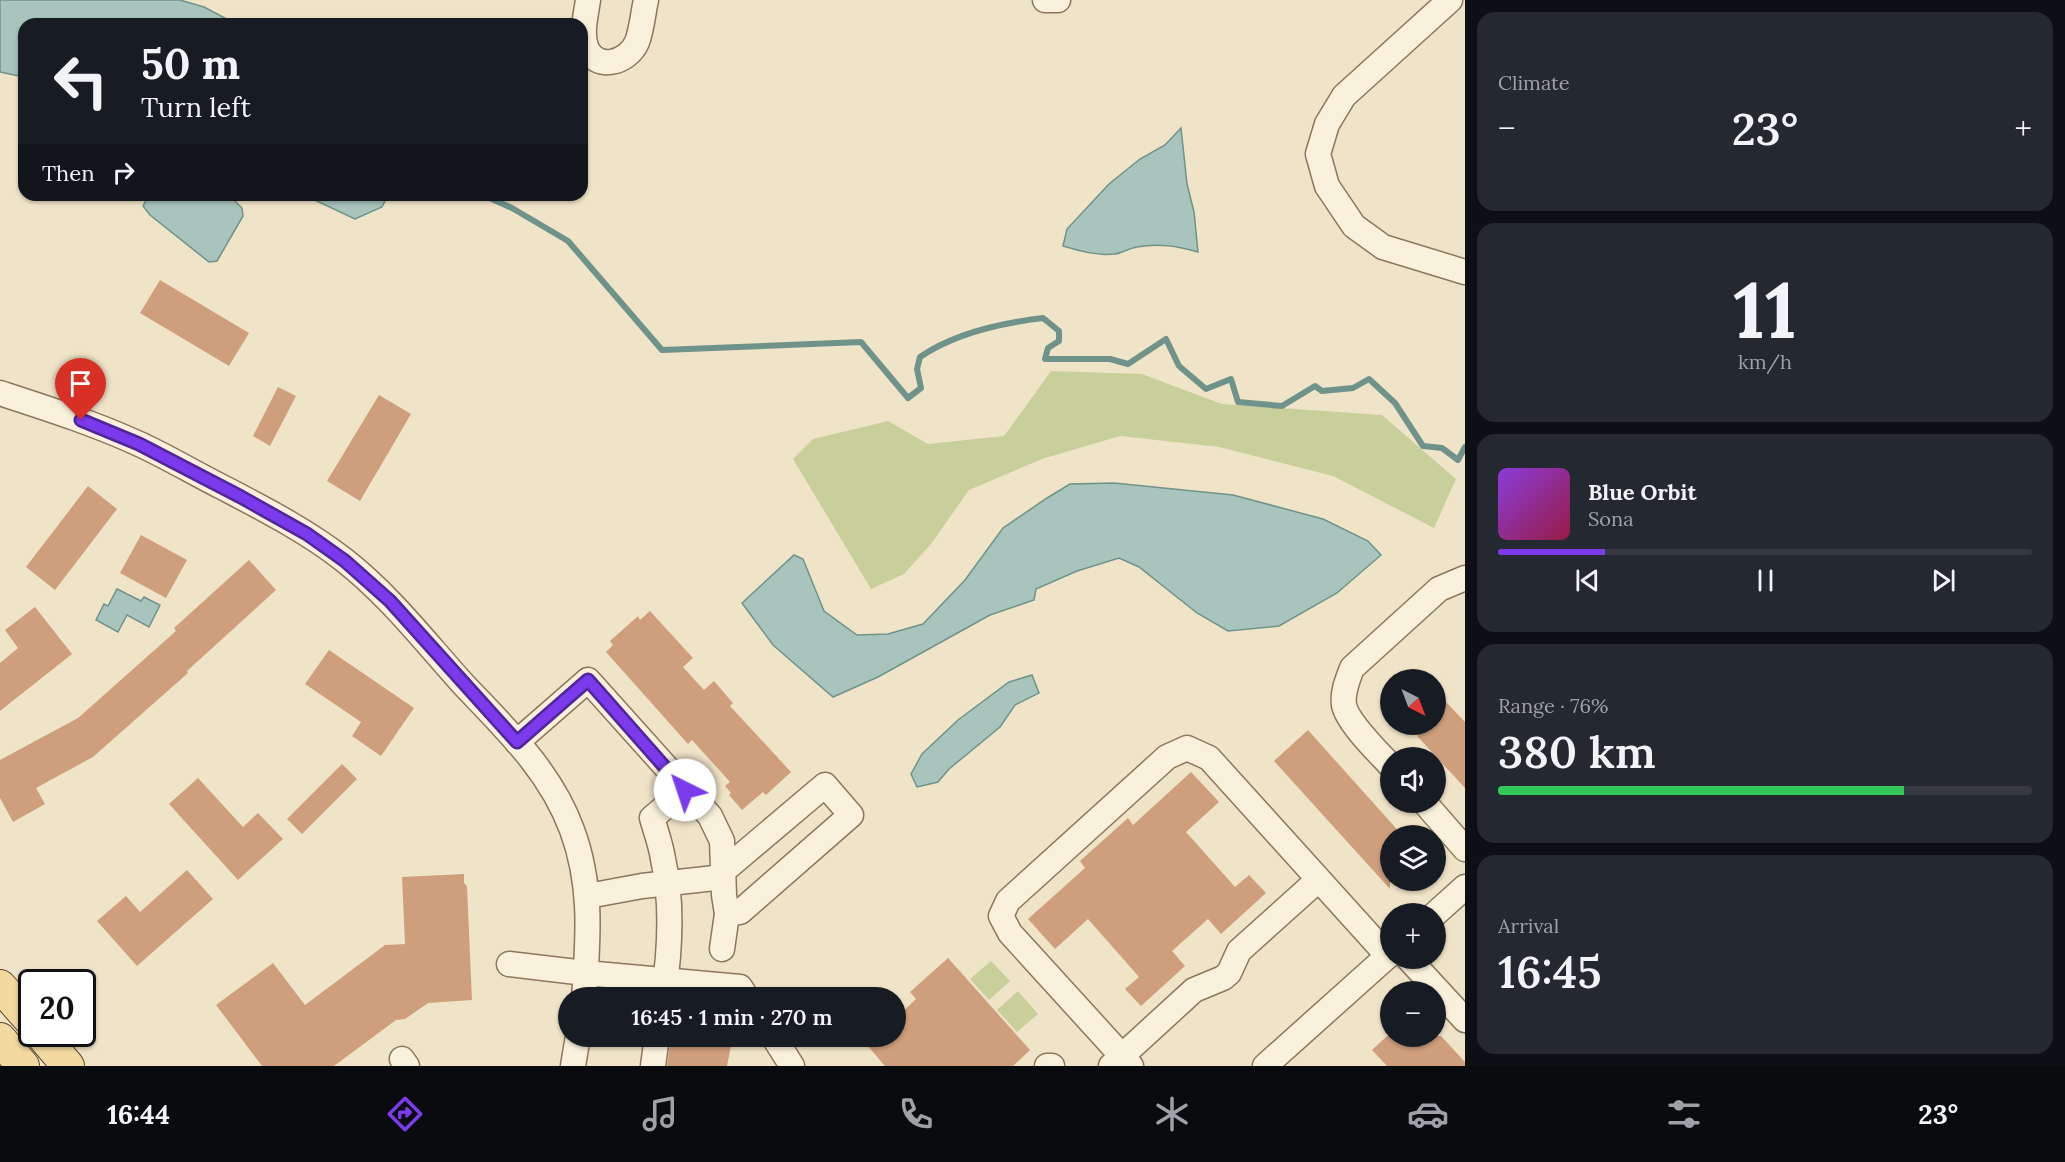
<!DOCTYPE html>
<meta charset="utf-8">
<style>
body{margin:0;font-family:Lora,serif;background:#242831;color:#f1f3f6;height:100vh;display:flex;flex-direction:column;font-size:22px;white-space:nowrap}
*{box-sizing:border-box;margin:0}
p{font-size:20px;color:#9ea1a6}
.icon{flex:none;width:33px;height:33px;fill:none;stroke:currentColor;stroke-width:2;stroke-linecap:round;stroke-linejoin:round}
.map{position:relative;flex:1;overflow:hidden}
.sheet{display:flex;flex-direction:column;gap:12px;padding:12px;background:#0d0f14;width:600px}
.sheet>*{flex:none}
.banner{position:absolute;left:18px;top:18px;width:570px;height:183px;border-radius:18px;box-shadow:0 2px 4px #0004;background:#171b24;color:#f1f3f6;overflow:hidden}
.needle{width:39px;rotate:138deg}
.fabs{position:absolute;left:1380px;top:669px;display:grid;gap:12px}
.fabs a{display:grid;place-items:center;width:66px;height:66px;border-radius:50%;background:#171b24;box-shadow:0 2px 4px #0004;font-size:30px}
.speed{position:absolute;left:18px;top:969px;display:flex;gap:12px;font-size:30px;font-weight:700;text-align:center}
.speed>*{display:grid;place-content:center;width:78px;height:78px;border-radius:50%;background:#171b24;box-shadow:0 2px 4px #0004;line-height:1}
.speed .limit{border:3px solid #111;border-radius:9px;background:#fff;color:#111}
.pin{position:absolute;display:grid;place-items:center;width:51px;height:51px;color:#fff;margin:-62px -26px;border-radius:50% 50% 50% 0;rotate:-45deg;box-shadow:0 0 6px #0007}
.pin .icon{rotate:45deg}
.me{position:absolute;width:66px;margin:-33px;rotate:319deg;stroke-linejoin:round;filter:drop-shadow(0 0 4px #0008)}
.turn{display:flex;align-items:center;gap:21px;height:126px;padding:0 24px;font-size:27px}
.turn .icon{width:78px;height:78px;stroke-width:2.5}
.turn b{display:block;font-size:42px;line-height:51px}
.then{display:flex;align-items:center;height:57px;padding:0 24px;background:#0003;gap:12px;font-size:22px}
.big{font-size:45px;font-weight:600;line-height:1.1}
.sheet .card{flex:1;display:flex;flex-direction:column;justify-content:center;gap:9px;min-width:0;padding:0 21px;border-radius:18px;background:#242831}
.sheet .dial{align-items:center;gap:0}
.dial b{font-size:78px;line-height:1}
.song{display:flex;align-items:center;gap:18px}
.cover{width:72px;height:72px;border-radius:9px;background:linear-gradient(135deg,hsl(270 70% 55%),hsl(340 70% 35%))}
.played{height:6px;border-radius:3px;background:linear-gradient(90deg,#7c3aed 20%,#363941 20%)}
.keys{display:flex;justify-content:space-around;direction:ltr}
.heat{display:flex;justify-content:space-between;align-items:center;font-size:33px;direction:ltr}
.charge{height:9px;border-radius:4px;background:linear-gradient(90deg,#34c759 76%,#363941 0)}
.trip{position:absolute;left:558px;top:987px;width:348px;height:60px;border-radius:30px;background:#171b24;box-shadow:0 2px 4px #0004;font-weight:600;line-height:60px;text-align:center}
.tabs{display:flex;height:96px;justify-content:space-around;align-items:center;background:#090b0e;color:#9ea1a6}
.tabs .icon{width:42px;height:42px}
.tabs .active{color:#7c3aed}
.tabs b{font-size:27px;color:#f1f3f6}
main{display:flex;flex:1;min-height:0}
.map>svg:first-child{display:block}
.green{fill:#c9cf9b}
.water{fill:#a9c4bc;stroke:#6f938a;stroke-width:1.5}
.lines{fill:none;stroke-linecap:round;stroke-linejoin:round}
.stream{stroke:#6f938a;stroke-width:6}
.building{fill:#cf9f7d}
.minor-casing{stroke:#8d765c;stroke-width:27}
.major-casing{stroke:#5b4430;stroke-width:34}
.minor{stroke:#faf1dc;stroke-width:24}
.major{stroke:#f3d9a0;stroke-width:32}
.route-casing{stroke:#51269a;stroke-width:15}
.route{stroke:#7c3aed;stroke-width:10}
</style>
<main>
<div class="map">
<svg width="1465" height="1066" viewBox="0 0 1465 1066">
<rect width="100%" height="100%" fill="#f0e4c8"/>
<g class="green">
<polygon points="1051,371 1142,374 1222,404 1382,415 1456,479 1434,528 1333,476 1219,447 1120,436 1042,459 969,490 931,544 904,574 871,589 793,459 813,439 888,421 928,444 1004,436"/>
<polygon points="991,961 1010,981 989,1000 970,979"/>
<polygon points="1018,991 1038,1014 1017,1032 997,1010"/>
</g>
<g class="water">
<polygon points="0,0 180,0 204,7 236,24 24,24 24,77 0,72"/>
<path d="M1181 128 1187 184 1194 212 1198 252C1177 246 1159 243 1137 247 1130 248 1122 253 1115 254 1097 256 1080 251 1063 246L1067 229 1109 184 1140 159 1165 145Z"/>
<polygon points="149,195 229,195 242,208 243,216 217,261 209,262 150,215 143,206"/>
<polygon points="304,195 388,195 382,207 355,219"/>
<polygon points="1114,483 1233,495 1323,519 1368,541 1381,555 1337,593 1279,626 1228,631 1197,613 1139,567 1119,558 1077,571 1036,589 1034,600 990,615 878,677 833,697 773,645 742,603 794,555 803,559 824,611 857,635 888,634 923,624 965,580 1003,528 1047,498 1070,484"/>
<polygon points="117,589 141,601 144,597 160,605 149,627 127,615 118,632 96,620 104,604 108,606"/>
<polygon points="1032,675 1039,693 1015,705 1000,727 949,769 938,782 917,787 911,774 922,754 958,720 1009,682"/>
</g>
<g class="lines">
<g class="stream">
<polyline points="459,195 462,195"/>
<path d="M483 195 512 208 568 241 662 350 861 342 908 398 921 388 917 369 920 357C955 333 1001 323 1043 318L1059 331V341L1048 348 1045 359H1110L1128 364 1166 339 1179 366 1206 389 1231 379 1238 402 1282 406 1315 386 1322 391 1353 388 1369 379 1395 403 1423 446 1442 448 1458 460 1465 447"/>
</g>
</g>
<g class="building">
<polygon points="160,280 249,333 229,366 140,313"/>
<polygon points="278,387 296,396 270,446 253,436"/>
<polygon points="379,395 411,414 360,501 327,481"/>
<polygon points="88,486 117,509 55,590 26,567"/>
<polygon points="141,535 187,560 166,598 120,573"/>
<polygon points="249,560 276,590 187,671 188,673 93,757 36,788 45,804 13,822 0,798 0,760 78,718 176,631 174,628"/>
<polygon points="35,607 72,654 0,711 0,663 18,648 5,630"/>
<polygon points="650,611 693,658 683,667 704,690 714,681 733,703 730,706 791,772 766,795 763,792 742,810 729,795 731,793 725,786 730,782 692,740 688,744 606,652 613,645 610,641 638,616 640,620"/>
<polygon points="329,650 414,708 381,756 352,736 361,722 305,684"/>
<polygon points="1446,702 1465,722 1465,788 1417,736 1429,724 1436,724 1436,712"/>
<polygon points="1308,730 1403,836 1390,836 1390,889 1274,761"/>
<polygon points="342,764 357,779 302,834 287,819"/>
<polygon points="1191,772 1219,802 1186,832 1235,887 1249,875 1266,893 1221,934 1208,919 1172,951 1185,966 1141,1006 1125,989 1139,977 1088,919 1055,949 1028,919 1085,868 1080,861 1128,818 1133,825"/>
<polygon points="198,778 243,827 258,813 283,839 238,880 169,804"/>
<polygon points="187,870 213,899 137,966 97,921 126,896 140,912"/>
<polygon points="464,874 464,883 467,886 472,1000 428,1003 405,1019 396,1020 334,1066 262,1066 216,1005 273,963 305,1005 385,945 405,944 402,877"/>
<polygon points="948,958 1030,1050 1013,1066 885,1066 866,1044 874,1036 896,1036 896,1018 916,999 910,992"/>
<polygon points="671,1036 733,1036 727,1066 667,1066"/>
<polygon points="1387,1036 1441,1036 1465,1062 1465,1066 1387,1066 1372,1050"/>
</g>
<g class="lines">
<g class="minor-casing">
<g id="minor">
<path d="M588 0C586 15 581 32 586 47 596 72 628 63 637 42 642 29 643 13 646 0"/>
<polyline points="1045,0 1058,0"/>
<polyline points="1450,0 1344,96 1327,124 1318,154 1327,186 1354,226 1383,247 1465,272"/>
<path d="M0 393C46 408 93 423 137 443 166 456 194 473 222 487 264 509 307 531 344 560 390 596 425 642 464 685 506 729 551 772 572 830 593 886 588 940 584 998"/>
<polyline points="517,742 588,680 710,816 722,841 724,895 727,914 722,949"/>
<path d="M1390 765C1378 752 1347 722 1344 705 1342 692 1348 679 1352 668L1439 589 1465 578"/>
<polyline points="1424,802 1465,849"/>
<polyline points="588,896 642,886 715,878 825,785 851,815 740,912 727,914"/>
<polyline points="1435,914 1465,887"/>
<polyline points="1408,958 1465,1020"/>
<polyline points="509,964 585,973 740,987 747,998"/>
<path d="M663 998C670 953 673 903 663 859 661 845 656 832 652 818L685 790"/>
<polyline points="773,1036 792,1066"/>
<polyline points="402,1059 407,1066"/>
<polyline points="573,1066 578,1036"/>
<polyline points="653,1066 657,1036"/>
<polyline points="1047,1066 1052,1066"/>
<polyline points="1111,1066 1194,990 1223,978 1229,973 1239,951 1318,880"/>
<polyline points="1131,1066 1010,933 1001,916 1008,901 1167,757 1187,748 1209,758 1388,956"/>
<polyline points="1265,1066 1390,954"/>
</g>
</g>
<g class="major-casing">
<g id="major">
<polyline points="0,986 32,1022"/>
<polyline points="41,1034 68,1066"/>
<polyline points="0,1039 23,1066"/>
</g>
</g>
<use href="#minor" class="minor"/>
<use href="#major" class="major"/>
</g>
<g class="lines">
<g class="route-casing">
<polyline id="route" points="81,420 139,444 241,497 307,534 345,561 390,601 517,742 588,680 685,790"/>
</g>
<use href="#route" class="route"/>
</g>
</svg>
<div class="fabs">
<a><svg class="needle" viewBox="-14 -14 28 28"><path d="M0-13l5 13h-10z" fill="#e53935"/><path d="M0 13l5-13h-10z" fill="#9ea1a6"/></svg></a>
<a><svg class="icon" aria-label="sound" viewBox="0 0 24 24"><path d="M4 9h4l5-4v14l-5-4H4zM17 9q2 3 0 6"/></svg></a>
<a><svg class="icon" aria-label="layers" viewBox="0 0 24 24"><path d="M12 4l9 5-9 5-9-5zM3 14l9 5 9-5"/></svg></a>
<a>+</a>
<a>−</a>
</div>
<div class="speed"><div class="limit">20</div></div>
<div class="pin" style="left:81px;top:420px;background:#d93025"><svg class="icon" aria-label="arrive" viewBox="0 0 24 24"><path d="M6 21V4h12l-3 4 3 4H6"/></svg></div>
<svg class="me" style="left:685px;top:790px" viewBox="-20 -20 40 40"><circle r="19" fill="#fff"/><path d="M0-13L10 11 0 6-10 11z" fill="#7c3aed"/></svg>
<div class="trip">16:45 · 1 min · 270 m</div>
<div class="banner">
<div class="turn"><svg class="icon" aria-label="left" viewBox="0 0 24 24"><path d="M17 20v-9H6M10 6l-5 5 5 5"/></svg><div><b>50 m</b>Turn left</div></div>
<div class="then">Then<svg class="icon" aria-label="right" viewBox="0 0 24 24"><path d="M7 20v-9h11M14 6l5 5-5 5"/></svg></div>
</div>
</div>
<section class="sheet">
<div class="card"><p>Climate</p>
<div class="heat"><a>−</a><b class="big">23°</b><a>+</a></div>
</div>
<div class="card dial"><b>11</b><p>km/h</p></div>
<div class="card">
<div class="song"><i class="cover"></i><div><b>Blue Orbit</b><p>Sona</p></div></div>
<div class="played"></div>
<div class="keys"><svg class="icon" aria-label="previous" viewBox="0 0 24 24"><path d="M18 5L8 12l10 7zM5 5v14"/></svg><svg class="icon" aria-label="pause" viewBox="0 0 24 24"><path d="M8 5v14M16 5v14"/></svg><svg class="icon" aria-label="next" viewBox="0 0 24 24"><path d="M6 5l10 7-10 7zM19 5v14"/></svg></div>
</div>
<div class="card"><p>Range · 76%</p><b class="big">380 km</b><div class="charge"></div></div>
<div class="card"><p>Arrival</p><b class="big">16:45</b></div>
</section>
</main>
<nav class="tabs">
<b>16:44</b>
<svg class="icon active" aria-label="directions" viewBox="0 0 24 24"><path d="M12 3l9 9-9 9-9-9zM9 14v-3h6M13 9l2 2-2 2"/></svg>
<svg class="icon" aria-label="music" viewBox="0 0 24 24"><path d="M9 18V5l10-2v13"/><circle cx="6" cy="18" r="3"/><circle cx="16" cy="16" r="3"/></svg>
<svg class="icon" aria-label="phone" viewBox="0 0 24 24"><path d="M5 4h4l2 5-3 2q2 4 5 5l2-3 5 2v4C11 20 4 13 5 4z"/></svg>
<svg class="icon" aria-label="climate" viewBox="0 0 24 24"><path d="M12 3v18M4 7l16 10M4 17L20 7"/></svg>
<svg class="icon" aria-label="car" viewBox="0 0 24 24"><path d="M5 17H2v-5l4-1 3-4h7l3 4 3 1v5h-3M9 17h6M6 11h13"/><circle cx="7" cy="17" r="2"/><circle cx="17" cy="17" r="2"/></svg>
<svg class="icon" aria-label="filters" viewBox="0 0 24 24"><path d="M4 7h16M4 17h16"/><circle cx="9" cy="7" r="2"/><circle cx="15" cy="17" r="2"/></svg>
<b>23°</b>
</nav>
